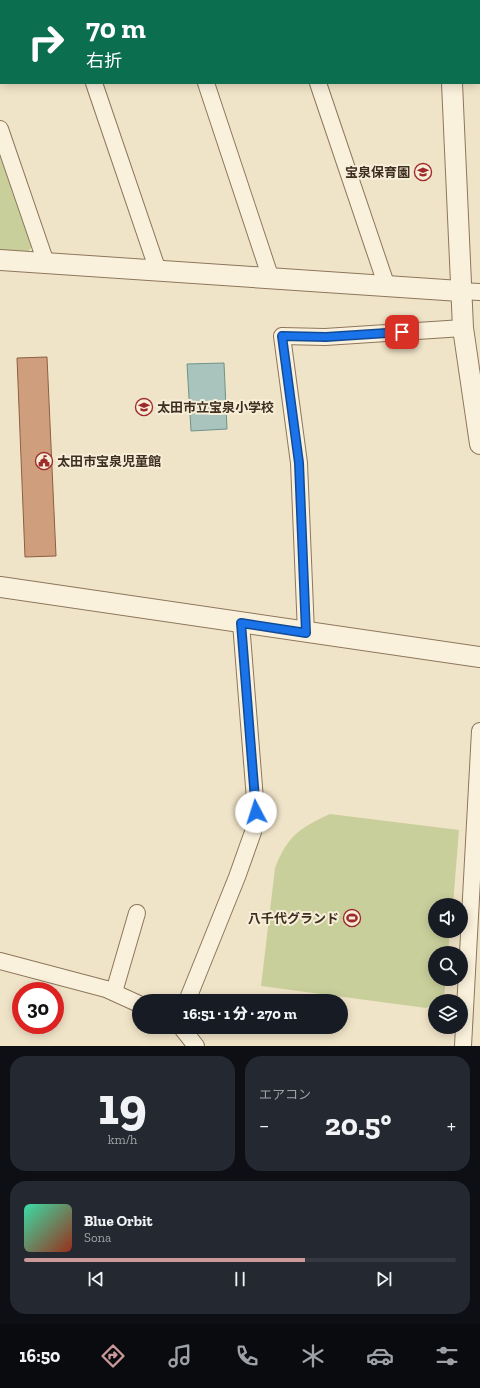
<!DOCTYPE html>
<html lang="ja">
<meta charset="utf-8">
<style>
body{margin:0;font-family:"Zilla Slab","Noto Sans JP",serif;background:#242831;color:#f1f3f6;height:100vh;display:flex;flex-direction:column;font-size:15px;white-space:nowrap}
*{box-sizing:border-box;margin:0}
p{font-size:13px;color:#9ea1a6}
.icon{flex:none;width:22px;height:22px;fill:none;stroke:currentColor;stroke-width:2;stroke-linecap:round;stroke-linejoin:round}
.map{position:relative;height:1046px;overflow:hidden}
.sheet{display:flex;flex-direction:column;gap:10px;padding:10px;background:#0d0f14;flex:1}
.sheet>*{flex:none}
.top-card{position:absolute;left:0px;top:0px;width:480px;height:84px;box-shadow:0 2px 10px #0003;background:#0b6e4f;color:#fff;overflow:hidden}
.buttons{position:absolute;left:428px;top:898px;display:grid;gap:8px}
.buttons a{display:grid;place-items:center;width:40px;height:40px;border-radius:50%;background:#171b24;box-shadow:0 2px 10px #0003;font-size:20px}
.speed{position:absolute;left:12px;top:982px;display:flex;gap:8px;font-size:20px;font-weight:700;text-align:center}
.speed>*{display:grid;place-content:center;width:52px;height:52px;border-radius:50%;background:#171b24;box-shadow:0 2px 10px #0003;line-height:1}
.speed .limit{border:6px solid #d22;background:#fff;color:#111}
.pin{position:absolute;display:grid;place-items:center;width:34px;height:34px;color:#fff;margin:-17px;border-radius:8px;box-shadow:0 2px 6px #0006}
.me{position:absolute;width:44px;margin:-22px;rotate:355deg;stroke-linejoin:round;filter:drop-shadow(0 0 3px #0008)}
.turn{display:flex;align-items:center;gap:14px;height:84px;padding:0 20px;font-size:18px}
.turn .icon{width:52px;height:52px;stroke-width:2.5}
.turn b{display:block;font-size:28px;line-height:34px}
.big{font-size:30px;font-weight:800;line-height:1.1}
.sheet .card{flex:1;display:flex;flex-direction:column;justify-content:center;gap:6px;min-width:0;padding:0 14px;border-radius:16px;background:#242831}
.sheet .dial{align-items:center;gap:0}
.dial b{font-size:52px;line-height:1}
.song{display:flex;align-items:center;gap:12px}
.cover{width:48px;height:48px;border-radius:6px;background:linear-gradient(135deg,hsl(160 70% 55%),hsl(10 70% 35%))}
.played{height:4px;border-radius:2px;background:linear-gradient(90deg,#cc999b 65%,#363941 65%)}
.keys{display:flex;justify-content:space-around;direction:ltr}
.heat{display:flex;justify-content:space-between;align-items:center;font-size:22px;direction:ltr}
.sheet .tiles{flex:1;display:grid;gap:10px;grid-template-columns:1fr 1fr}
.card:last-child{grid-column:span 2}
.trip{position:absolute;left:132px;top:994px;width:216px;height:40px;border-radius:20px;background:#171b24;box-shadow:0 2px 10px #0003;font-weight:800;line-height:40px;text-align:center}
.tabs{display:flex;height:64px;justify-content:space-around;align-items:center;background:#090b0e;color:#9ea1a6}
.tabs .icon{width:28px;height:28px}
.tabs .active{color:#cc999b}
.tabs b{font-size:18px;color:#f1f3f6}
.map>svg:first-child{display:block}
.green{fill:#c9cf9b}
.water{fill:#a9c4bc;stroke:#6f938a}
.building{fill:#cf9f7d;stroke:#8d5f41}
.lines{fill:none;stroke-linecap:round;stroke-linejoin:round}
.minor-casing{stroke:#8d765c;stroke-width:18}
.tertiary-casing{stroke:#8d765c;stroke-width:22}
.minor{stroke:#faf1dc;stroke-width:16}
.tertiary{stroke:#faf1dc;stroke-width:20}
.route-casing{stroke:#114b97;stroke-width:10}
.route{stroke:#1a73e8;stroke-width:7}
.labels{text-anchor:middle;stroke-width:4;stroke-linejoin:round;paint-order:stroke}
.poi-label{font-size:13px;font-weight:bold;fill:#3d2e20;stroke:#f7eed8;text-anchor:end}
</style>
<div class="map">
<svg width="480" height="1046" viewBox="0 0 480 1046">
<rect width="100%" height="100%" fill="#f0e4c8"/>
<g class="green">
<polygon points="0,145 34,244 26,254 0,252"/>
<path d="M330 814 459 830 453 905H435V931H450L448 953H435V979H446L444 997 426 1008 261 986 275 868C288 835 300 828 330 814Z"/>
</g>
<polygon class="water" points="224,363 227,429 191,431 187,364"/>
<polygon class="building" points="47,357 56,556 25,557 17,358"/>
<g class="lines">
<g class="minor-casing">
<g id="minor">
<polyline points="66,0 67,1"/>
<polyline points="178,0 178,1"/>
<polyline points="289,0 290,1"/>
<polyline points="17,1 20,0"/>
<polyline points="341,1 344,0"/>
<polyline points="0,7 1,7"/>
<polyline points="479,59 480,59"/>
<polyline points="94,83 158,271"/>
<polyline points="206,83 271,279"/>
<polyline points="318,83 387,287"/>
<polyline points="0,129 46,263"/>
<polyline points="460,291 480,292"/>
<polyline points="306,633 299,463 282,336 325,337 463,328"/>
<polyline points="0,961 106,989 139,1004"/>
<polyline points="114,992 137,913"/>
<polyline points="187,1001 237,877 253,832 256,812 241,623"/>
<polyline points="181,1027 196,1046"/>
<polyline points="463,1046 480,731"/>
</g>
</g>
<g class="tertiary-casing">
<g id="tertiary">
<polyline points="448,0 448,1"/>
<polyline points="452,83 463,328 480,444"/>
<polyline points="0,260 460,291"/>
<polyline points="0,587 480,657"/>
</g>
</g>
<use href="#minor" class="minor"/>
<use href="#tertiary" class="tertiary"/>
</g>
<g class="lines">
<g class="route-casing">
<polyline id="route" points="256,812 241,623 306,633 299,463 282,336 326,337 402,332"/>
</g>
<use href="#route" class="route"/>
</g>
<defs>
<g id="school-ring" transform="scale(0.9)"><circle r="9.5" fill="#f7eed8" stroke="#9e2a2b" stroke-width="1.5"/><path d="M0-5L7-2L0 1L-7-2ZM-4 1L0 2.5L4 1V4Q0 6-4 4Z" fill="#9e2a2b"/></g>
<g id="civic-ring" transform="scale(0.9)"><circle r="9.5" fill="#f7eed8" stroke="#9e2a2b" stroke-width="1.5"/><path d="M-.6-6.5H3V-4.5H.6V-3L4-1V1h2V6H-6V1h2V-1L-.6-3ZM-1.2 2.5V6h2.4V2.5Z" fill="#9e2a2b"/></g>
<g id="stadium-ring" transform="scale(0.9)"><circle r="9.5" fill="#f7eed8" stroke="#9e2a2b" stroke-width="1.5"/><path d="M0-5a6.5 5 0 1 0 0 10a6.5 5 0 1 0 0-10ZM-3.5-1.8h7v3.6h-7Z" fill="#9e2a2b"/></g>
</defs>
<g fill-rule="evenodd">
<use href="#school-ring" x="423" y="172"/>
<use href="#school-ring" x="144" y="407"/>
<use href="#civic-ring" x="44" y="461"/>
<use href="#stadium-ring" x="352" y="918"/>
</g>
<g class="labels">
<g class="poi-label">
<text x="410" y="177">宝泉保育園</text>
<text x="157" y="412" text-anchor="start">太田市立宝泉小学校</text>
<text x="57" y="466" text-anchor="start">太田市宝泉児童館</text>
<text x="339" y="923">八千代グランド</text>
</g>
</g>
</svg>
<div class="buttons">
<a><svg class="icon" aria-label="sound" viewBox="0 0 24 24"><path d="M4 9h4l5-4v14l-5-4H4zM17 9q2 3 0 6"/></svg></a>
<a><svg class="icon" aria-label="search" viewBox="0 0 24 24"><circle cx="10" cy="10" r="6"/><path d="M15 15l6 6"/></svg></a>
<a><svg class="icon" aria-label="layers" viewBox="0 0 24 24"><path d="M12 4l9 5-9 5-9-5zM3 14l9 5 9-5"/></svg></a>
</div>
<div class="speed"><div class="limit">30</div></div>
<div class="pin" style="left:402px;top:332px;background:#d93025"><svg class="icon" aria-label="arrive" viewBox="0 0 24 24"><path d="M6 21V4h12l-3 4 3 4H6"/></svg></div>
<svg class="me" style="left:256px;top:812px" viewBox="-20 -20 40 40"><circle r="19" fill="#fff"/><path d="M0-13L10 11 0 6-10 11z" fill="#1a73e8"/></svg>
<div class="trip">16:51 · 1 分 · 270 m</div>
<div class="top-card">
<div class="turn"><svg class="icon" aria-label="right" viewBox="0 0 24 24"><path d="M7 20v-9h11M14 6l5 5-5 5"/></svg><div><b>70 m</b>右折</div></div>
</div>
</div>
<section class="sheet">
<div class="tiles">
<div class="card dial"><b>19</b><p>km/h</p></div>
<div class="card"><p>エアコン</p>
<div class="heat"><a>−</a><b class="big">20.5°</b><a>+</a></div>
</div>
<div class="card">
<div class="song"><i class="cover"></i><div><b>Blue Orbit</b><p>Sona</p></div></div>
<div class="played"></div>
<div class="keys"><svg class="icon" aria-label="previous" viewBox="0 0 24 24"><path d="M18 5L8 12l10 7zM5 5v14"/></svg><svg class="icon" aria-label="pause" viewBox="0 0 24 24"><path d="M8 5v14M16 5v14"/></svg><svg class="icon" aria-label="next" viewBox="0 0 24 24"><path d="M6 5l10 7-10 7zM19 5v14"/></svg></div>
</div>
</div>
</section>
<nav class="tabs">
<b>16:50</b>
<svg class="icon active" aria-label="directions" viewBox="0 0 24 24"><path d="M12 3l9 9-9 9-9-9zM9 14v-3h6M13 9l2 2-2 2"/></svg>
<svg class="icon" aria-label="music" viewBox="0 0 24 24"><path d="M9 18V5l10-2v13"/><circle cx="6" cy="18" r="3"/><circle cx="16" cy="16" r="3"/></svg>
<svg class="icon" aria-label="phone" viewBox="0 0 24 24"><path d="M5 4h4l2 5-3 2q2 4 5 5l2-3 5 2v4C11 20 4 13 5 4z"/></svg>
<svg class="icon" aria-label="climate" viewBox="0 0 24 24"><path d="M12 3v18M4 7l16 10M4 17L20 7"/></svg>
<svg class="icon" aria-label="car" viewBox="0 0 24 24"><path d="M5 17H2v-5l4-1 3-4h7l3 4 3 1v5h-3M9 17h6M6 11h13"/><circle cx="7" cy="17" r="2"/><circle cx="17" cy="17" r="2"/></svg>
<svg class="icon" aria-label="filters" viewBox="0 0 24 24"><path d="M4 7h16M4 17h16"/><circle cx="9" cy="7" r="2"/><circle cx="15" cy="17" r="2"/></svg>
</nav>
